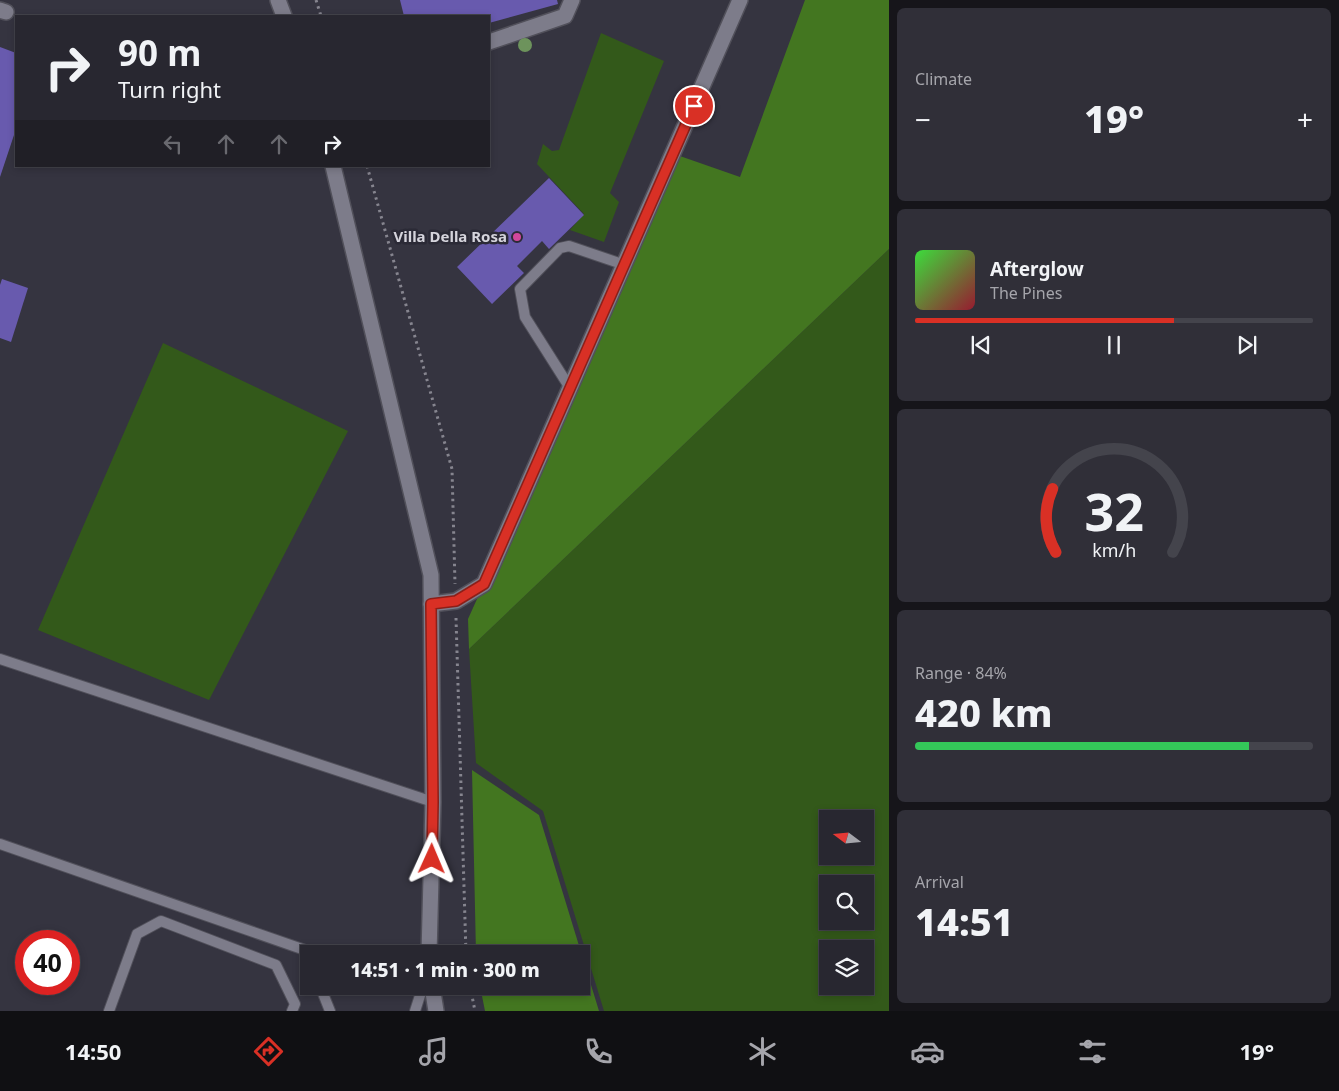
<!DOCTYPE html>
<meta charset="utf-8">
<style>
body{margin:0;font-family:"Noto Sans",sans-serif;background:#302f38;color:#f1f3f6;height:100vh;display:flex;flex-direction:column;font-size:19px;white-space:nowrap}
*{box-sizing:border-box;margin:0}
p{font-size:16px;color:#a5a5ab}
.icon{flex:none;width:28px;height:28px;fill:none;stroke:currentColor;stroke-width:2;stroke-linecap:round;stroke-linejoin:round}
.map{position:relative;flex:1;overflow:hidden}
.side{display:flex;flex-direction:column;gap:8px;padding:8px;background:#16151a;width:450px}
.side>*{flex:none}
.guide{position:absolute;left:15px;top:15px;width:475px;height:152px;border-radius:0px;box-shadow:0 2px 8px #0003,0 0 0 1px #44444c;background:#282730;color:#f1f3f6;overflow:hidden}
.needle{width:32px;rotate:286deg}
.fabs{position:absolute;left:819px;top:810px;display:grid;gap:10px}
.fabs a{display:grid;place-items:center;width:55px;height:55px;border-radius:0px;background:#282730;box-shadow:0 2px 8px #0003,0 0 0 1px #44444c;font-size:25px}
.speed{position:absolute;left:15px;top:930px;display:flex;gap:10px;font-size:25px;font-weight:700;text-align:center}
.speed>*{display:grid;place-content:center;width:65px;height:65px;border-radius:50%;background:#282730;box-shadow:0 2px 8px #0003,0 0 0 1px #44444c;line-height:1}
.speed .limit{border:8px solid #d22;background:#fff;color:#111}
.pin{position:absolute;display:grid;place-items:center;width:42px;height:42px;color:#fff;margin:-21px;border:2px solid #fff;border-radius:50%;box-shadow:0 1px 5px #0007}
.me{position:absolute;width:55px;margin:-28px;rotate:1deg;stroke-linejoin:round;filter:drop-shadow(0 0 4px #0008)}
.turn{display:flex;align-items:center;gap:18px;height:105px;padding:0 20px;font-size:22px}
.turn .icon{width:65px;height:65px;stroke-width:2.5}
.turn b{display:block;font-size:35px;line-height:42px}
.lanes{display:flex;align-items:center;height:48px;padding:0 20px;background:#0003;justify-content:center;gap:25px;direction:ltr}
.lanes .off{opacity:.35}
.big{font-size:38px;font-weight:800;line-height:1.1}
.side .widget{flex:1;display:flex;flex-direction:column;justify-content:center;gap:8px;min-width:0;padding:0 18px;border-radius:8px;background:#302f38}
.side .dial{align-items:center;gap:0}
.dial svg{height:130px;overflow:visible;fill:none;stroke:#44444c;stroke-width:7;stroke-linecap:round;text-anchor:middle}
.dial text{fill:#f1f3f6;stroke:none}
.song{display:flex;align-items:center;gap:15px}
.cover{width:60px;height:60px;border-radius:8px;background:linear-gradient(135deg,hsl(120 70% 55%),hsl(350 70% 35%))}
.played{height:5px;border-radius:2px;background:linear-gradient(90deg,#d93025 65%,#44444c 65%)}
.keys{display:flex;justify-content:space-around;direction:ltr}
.heat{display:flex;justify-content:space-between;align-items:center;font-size:28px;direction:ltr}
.charge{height:8px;border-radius:4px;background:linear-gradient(90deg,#34c759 84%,#44444c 0)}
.trip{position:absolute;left:300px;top:945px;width:290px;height:50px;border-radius:0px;background:#282730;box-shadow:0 2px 8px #0003,0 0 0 1px #44444c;font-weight:800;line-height:50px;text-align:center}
.dock{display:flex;height:80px;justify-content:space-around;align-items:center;background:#101013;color:#a5a5ab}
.dock .icon{width:35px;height:35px}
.dock .on{color:#d93025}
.dock b{font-size:22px;color:#f1f3f6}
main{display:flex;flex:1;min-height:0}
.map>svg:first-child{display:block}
.green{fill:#33591a;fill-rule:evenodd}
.forest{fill:#437620}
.building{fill:#685aae}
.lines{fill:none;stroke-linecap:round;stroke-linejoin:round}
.service-casing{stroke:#51505a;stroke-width:12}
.minor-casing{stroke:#51505a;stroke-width:18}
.tertiary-casing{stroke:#51505a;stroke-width:18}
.path{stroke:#86858f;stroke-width:3;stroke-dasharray:2.5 4;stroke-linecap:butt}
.service{stroke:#7d7c8a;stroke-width:10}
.minor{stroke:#7d7c8a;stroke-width:15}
.tertiary{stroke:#7d7c8a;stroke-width:15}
.tree{fill:#6d935c}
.route-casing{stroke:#8d1f18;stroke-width:12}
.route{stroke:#d93025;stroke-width:9}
.hotel-dot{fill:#d1479c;stroke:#2b2a36;stroke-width:2}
.labels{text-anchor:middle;stroke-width:5;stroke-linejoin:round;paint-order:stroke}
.poi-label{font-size:15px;font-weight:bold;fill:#d5d4dc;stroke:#2b2a36;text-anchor:end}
</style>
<main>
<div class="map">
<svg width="889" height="1011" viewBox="0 0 889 1011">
<rect width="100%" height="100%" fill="#353440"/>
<g class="green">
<polygon points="601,33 664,61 610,193 619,202 604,242 570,230 584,214 537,164 543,144 552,151 559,150"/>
<path d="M889 249V1011H604L543 811 476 763 469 649ZM828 819H865V856H828ZM828 884H865V921H828ZM828 949H865V986H828Z"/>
<polygon points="163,343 348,431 209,700 38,630"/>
</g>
<g class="forest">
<polygon points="805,0 889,0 889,249 469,649 468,619 677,155 740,177"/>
<polygon points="472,770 539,815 599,1011 485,1011 480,986 581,986 581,954 476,954"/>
</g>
<g class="building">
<polygon points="400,0 557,0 558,4 489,23 489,16 404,16"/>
<polygon points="0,47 16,53 16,129 0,177"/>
<polygon points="549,178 584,215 549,249 542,241 517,266 524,273 492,304 457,267"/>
<polygon points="2,279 28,288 11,342 0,338 0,285"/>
</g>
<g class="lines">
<g class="service-casing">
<g id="service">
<polyline points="570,388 525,317 520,289 560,248 569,246 625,265"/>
<polyline points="0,659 433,802"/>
<polyline points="0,844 305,950 309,959"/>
<polyline points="320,986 330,1011"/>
<polyline points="109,1011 137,934 161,921 276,965 295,1004 292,1011"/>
<polyline points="415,1011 423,986"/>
</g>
</g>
<g class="minor-casing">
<g id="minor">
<polyline points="0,10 6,12"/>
<polyline points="489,42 565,16 572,0"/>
<polyline points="431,604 456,601 484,584 740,0"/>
</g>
</g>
<g class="tertiary-casing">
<g id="tertiary">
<polyline points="278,0 284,16"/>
<polyline points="333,166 431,575 433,802 429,954"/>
<polyline points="432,986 436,1011"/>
</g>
</g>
<g class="path">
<polyline points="316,0 321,16"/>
<polyline points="367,166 452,469 455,584"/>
<polyline points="456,618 466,954"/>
<polyline points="470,986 475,1011"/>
</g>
<use href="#service" class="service"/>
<use href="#minor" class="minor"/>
<use href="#tertiary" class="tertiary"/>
</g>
<circle class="tree" cx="525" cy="45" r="7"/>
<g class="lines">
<g class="route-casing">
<polyline id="route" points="432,859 433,802 431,604 456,601 484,584 694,106"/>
</g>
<use href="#route" class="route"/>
</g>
<circle class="hotel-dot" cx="517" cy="237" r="5"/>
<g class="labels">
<g class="poi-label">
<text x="507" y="242">Villa Della Rosa</text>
</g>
</g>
</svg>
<div class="fabs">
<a><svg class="needle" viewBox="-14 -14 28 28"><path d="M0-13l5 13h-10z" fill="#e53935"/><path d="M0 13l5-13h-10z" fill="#a5a5ab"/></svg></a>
<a><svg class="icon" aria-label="search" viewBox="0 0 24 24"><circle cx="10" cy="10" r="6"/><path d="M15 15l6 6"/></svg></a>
<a><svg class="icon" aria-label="layers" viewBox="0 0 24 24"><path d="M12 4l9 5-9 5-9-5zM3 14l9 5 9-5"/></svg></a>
</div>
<div class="speed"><div class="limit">40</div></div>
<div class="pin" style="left:694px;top:106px;background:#d93025"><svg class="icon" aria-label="arrive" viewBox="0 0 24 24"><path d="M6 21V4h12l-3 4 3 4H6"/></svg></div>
<svg class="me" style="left:432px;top:859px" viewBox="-20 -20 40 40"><path d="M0-17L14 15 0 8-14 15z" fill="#d93025" stroke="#fff" stroke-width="4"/></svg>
<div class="trip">14:51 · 1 min · 300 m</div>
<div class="guide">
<div class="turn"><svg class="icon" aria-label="right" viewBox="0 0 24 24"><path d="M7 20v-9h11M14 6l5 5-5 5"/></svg><div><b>90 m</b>Turn right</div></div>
<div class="lanes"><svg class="icon off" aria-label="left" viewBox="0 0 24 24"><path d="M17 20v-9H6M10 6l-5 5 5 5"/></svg><svg class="icon off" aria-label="ahead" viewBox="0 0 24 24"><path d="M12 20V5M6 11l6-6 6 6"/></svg><svg class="icon off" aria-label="ahead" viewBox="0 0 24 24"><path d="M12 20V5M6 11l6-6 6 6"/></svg><svg class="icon" aria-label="right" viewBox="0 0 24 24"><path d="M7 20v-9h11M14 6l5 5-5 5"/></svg></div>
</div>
</div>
<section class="side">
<div class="widget"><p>Climate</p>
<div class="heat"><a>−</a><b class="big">19°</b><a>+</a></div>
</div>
<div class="widget">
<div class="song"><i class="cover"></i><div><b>Afterglow</b><p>The Pines</p></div></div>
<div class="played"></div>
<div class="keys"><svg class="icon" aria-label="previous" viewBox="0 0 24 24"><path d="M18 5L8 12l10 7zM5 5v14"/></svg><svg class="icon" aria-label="pause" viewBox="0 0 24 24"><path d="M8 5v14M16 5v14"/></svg><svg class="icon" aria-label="next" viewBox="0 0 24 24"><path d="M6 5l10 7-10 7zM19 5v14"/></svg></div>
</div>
<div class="widget dial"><svg viewBox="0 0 100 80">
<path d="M14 69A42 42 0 1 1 86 69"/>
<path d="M14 69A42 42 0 0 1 12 30" stroke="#d93025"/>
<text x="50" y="56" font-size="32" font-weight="700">32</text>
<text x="50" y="72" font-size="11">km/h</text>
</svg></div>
<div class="widget"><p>Range · 84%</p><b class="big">420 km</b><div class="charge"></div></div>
<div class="widget"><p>Arrival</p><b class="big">14:51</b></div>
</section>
</main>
<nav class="dock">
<b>14:50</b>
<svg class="icon on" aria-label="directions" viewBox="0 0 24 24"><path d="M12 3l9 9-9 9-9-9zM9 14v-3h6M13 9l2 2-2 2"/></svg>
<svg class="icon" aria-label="music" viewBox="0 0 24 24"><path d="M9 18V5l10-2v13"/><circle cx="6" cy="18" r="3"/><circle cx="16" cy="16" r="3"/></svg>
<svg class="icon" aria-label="phone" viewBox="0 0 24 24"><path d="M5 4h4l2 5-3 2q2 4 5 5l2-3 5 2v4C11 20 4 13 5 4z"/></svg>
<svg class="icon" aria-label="climate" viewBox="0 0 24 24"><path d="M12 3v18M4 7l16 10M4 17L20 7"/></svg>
<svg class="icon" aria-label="car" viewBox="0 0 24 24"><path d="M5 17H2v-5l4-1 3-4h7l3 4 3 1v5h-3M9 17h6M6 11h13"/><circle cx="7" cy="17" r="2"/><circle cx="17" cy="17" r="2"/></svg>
<svg class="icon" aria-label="filters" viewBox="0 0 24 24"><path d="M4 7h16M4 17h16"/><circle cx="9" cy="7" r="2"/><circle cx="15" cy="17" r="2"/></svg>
<b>19°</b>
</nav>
